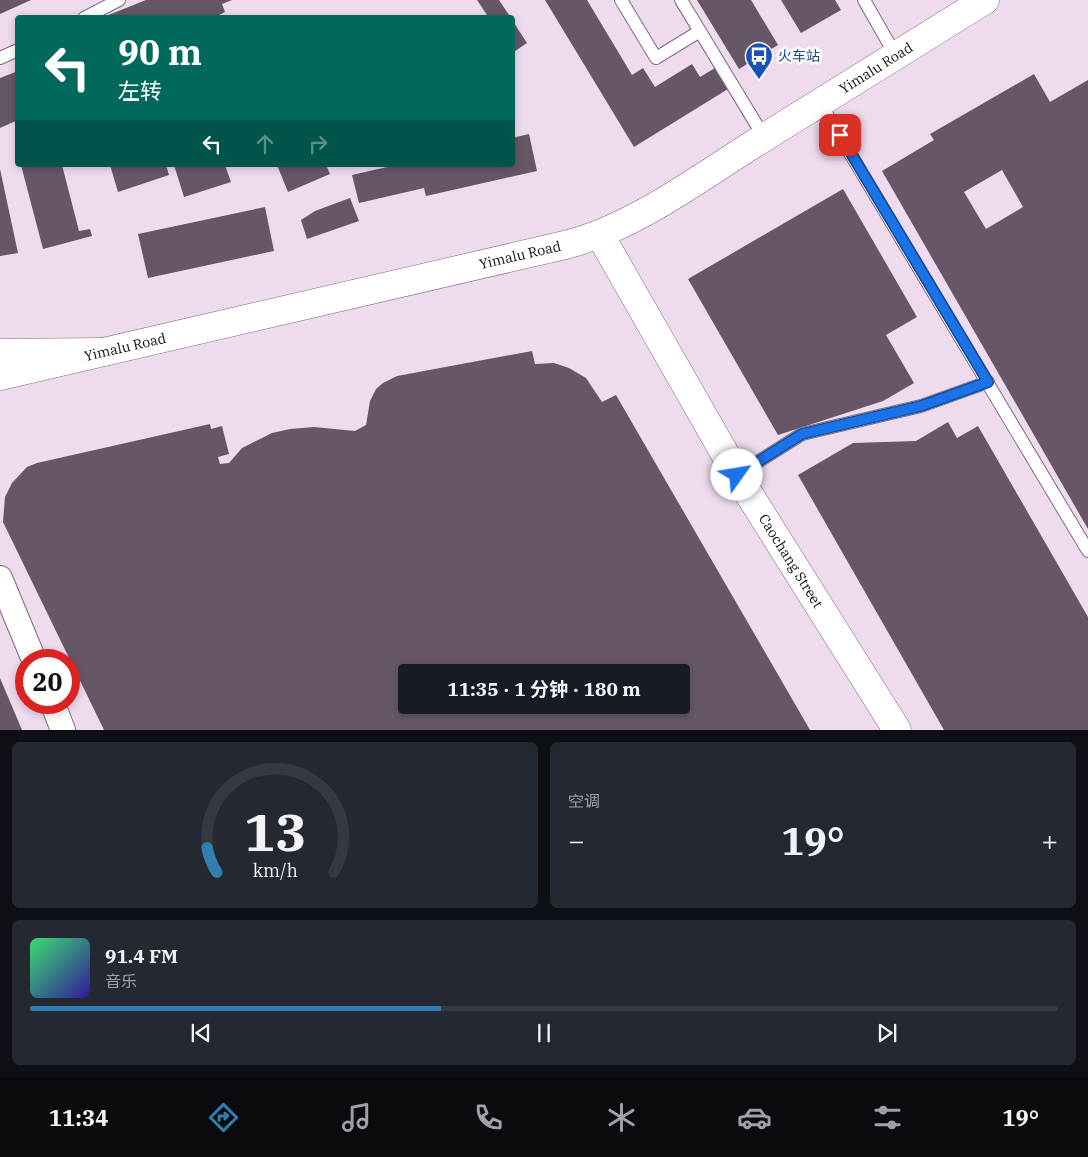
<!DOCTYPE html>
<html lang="zh">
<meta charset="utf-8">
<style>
body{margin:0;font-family:"IBM Plex Serif","Noto Sans SC",serif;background:#242831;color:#f1f3f6;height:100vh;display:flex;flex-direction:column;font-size:19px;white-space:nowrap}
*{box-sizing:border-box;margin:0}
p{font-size:16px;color:#9ea1a6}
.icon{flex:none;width:28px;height:28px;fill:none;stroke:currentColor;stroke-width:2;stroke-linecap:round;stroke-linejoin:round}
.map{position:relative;height:730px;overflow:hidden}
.drawer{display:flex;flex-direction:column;gap:12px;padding:12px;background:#0d0f14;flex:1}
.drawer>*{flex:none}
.guide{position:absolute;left:15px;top:15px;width:500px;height:152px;border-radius:5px;box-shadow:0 2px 8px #0003;background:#00695c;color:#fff;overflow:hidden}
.speed{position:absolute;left:15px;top:649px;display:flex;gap:10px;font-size:25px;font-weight:700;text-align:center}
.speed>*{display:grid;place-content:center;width:65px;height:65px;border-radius:50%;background:#171b24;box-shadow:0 2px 8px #0003;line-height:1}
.speed .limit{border:8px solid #d22;background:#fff;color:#111}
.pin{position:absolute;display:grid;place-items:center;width:42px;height:42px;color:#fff;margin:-21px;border-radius:10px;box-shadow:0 2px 8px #0006}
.me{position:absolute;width:55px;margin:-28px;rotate:58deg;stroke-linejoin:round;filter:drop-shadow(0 0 4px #0008)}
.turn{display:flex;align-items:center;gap:18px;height:105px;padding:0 20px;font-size:22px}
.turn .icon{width:65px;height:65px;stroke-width:2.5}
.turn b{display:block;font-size:35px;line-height:42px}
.lanes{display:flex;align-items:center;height:48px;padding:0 20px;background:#0003;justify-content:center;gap:25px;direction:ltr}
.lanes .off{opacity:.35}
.big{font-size:38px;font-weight:700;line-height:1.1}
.drawer .widget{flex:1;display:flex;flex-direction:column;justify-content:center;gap:8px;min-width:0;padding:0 18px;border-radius:8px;background:#242831}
.drawer .dial{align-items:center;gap:0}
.dial svg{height:130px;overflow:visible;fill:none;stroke:#363941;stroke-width:7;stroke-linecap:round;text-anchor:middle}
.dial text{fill:#f1f3f6;stroke:none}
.song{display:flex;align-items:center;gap:15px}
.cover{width:60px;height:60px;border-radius:8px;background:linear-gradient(135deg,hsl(140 70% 55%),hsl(250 70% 35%))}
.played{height:5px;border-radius:2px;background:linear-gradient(90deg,#317eb1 40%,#363941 40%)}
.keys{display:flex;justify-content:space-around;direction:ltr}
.heat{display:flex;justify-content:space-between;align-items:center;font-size:28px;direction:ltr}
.drawer .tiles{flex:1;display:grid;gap:12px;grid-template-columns:1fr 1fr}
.widget:last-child{grid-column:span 2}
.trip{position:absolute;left:398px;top:664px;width:292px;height:50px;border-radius:5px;background:#171b24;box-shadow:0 2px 8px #0003;font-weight:700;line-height:50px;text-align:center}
.tabs{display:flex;height:80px;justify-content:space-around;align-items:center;background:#090b0e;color:#9ea1a6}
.tabs .icon{width:35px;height:35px}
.tabs .selected{color:#317eb1}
.tabs b{font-size:22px;color:#f1f3f6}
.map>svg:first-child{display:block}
.building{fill:#665666;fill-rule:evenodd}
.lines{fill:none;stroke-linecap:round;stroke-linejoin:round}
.lane-casing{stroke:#7d6c7c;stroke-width:14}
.street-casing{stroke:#7d6c7c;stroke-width:26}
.secondary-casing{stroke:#7d6c7c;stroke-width:29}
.highway-casing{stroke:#7d6c7c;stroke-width:29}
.lane{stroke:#fff;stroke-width:12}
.street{stroke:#fff;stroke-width:24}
.secondary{stroke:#fff;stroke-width:28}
.highway{stroke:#fff;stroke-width:28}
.route-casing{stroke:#114b97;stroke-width:12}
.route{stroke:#1a73e8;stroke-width:9}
.labels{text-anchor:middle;stroke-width:5;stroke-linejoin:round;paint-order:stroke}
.transit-label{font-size:14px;fill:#164399;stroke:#fff;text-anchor:start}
.street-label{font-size:14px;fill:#140d14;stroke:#fff}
</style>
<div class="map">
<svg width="1088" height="730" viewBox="0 0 1088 730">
<rect width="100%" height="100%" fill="#eedbee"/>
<g class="building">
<polygon points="0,0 31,0 0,14"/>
<polygon points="146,0 232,0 222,4 225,12 213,18 101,18"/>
<polygon points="477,0 499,0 511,18 489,18"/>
<polygon points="545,0 587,0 632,75 643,68 655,87 692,64 700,77 715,68 728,89 634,147"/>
<polygon points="697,0 751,0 778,45 739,69"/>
<polygon points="781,0 835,0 841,10 801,33"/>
<polygon points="512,20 527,43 512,53"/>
<polygon points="18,71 18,120 0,128 0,78"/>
<path d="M1034 74 1050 102 1088 80V529L882 171 934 140 930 134ZM1002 170 1023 207 986 229 964 192Z"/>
<polygon points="529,134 537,171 426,196 424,188 359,203 352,175 396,165 512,165 512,138"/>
<polygon points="21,165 62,165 79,231 90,229 92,236 43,249"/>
<polygon points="110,165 166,165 169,175 118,192"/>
<polygon points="174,165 225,165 231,182 184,197"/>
<polygon points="277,165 326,165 330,174 288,192"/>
<polygon points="0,169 18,253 0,256"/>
<polygon points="843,189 917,317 886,335 914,383 883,401 778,435 688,279"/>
<polygon points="350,198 359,221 307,239 301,220 315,211"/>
<polygon points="265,207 274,251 148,278 138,234"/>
<path d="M532 351 535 364 554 363 569 368 586 378 602 402 616 395 810 730H104L3 522 5 497 12 483 27 467 37 463 210 424 211 429 222 426 229 454 218 457 220 464 229 463 242 448 272 433 290 429 314 427 355 431 366 425 370 401 376 389 383 383 397 376ZM406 672H681V705H406Z"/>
<polygon points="948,422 957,438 978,426 1088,617 1088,730 944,730 798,475 853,443 916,441"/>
<polygon points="0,678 22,730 0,730"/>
</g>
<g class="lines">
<g class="lane-casing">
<g id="lane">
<polyline points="621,0 656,58 700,31"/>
<polyline points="681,0 764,137"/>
<polyline points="864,0 896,56"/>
<polyline points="84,18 119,0"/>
<polyline points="0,58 18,50"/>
<polyline points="820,103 1088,551"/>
<polyline points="737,475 802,434 921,406 988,382"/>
</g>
</g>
<g class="street-casing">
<g id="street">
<polyline points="0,578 34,660"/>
<polyline points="52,702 63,730"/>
</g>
</g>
<g class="secondary-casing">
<g id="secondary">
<polyline points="600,235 737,475 897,730"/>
<path d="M0 376 565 245C631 229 695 181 752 145 830 96 908 48 985 0"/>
</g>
</g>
<g class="highway-casing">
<polyline id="highway" points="0,353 103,352"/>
</g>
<use href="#lane" class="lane"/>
<use href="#street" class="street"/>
<use href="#secondary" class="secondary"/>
<use href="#highway" class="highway"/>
</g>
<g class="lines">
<g class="route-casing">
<polyline id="route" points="737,475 802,434 921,406 988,382 840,135"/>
</g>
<use href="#route" class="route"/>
</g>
<defs>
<g id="bus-pin" transform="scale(1.4375)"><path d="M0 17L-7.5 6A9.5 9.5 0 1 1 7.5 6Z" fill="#1a4fb4" stroke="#fff"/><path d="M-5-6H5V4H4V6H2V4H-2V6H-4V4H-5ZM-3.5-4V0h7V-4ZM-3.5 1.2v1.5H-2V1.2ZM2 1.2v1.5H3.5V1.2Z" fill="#fff"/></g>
</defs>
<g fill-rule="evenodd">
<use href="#bus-pin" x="759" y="56"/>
</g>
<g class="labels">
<g class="transit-label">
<text x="778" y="61">火车站</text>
</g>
<g class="street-label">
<text transform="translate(876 68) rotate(-32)" y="5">Yimalu Road</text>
<text transform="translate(520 255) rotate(-13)" y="5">Yimalu Road</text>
<text transform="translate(125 347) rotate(-13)" y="5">Yimalu Road</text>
<text transform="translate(791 561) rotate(58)" y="5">Caochang Street</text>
</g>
</g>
</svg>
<div class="speed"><div class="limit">20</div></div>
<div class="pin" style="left:840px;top:135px;background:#d93025"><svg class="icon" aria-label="arrive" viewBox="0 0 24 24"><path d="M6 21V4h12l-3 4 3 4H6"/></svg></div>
<svg class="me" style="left:737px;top:475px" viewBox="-20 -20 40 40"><circle r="19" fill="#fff"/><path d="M0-13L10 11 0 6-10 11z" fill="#1a73e8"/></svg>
<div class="trip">11:35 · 1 分钟 · 180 m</div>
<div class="guide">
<div class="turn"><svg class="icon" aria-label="left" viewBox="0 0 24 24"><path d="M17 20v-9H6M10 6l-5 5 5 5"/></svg><div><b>90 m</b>左转</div></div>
<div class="lanes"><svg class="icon" aria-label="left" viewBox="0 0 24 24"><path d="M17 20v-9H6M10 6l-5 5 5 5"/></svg><svg class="icon off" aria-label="ahead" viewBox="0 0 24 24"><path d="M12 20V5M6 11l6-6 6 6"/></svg><svg class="icon off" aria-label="right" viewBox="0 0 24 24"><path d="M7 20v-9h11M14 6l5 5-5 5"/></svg></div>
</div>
</div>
<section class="drawer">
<div class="tiles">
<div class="widget dial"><svg viewBox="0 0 100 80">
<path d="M14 69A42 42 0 1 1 86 69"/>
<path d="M14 69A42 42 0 0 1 8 54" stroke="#317eb1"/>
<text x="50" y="56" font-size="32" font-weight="700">13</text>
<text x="50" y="72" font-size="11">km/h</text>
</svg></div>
<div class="widget"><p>空调</p>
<div class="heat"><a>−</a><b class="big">19°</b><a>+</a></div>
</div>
<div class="widget">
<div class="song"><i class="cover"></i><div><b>91.4 FM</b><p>音乐</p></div></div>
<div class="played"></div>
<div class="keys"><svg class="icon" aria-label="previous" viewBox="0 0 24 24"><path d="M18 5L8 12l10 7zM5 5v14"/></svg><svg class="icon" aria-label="pause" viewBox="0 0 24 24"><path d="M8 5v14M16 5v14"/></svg><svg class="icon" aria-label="next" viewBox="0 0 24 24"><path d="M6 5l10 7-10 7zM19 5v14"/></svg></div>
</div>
</div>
</section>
<nav class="tabs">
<b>11:34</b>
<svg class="icon selected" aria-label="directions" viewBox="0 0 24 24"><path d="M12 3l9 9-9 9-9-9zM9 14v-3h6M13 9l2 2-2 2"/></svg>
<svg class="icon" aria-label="music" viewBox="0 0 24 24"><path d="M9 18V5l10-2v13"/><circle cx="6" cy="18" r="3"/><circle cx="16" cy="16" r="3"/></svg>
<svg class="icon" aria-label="phone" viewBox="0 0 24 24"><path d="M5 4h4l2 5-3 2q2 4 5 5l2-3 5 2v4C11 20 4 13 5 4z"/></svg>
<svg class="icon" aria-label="climate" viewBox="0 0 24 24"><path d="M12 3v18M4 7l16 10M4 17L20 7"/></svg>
<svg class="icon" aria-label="car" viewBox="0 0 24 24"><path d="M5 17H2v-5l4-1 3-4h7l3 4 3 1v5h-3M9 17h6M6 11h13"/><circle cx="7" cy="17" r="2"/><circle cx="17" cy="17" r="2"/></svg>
<svg class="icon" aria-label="filters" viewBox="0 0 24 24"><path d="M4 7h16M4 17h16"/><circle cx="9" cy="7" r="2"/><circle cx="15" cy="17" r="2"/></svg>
<b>19°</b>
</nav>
